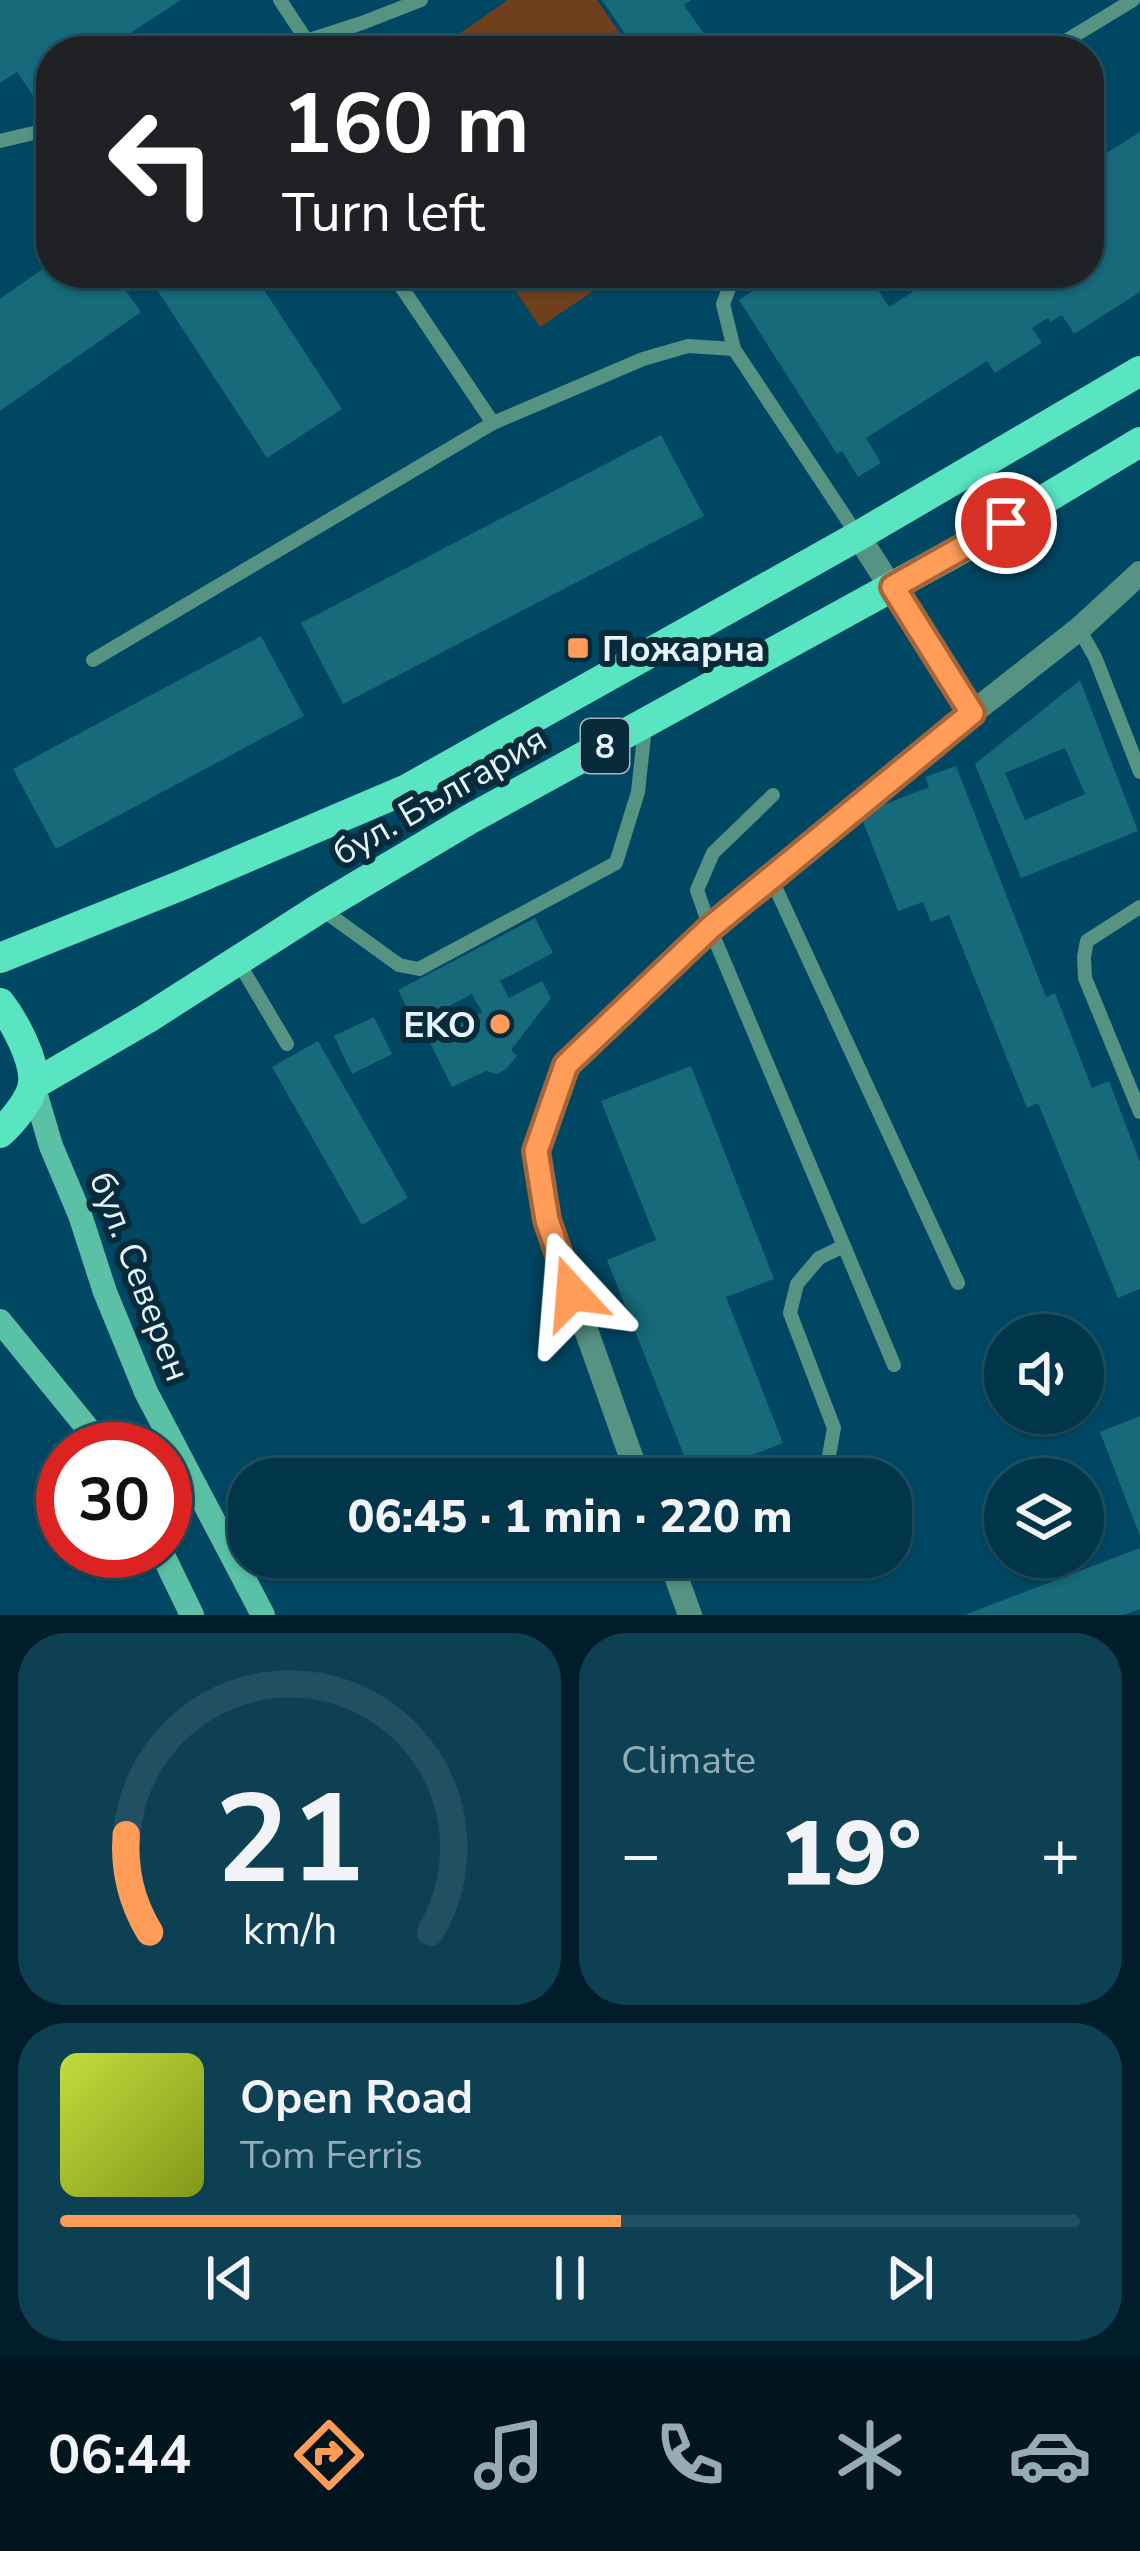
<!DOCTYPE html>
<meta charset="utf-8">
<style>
body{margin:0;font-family:"Nunito Sans",sans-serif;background:#0e4054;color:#f1f3f6;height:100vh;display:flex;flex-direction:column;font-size:45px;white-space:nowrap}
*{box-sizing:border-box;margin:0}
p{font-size:39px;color:#95abb5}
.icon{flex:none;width:66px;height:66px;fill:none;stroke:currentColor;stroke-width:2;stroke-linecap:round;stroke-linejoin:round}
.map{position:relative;height:1615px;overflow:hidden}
.side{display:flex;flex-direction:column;gap:18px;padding:18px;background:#001d29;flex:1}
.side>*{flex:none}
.banner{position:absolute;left:36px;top:36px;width:1068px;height:252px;border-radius:48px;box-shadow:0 3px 9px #0004,0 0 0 3px #225062;background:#202124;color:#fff;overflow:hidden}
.buttons{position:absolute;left:984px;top:1314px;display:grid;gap:24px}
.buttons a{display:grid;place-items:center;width:120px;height:120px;border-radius:50%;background:#00354a;box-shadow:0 3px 9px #0004,0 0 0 3px #225062;font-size:60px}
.speed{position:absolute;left:36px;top:1422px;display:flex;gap:24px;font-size:60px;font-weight:700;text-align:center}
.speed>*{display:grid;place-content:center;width:156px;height:156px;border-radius:50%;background:#00354a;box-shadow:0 3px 9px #0004,0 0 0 3px #225062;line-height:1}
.speed .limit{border:18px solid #d22;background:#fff;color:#111}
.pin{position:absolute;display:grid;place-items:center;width:102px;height:102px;color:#fff;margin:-51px;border:6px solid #fff;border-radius:50%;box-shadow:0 3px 12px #0007}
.me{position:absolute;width:132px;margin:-66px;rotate:341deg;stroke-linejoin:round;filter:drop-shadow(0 0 9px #0008)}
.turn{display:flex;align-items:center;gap:42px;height:252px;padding:0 48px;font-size:54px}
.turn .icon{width:156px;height:156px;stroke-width:2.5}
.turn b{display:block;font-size:84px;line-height:102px}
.big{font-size:90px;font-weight:800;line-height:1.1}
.side .tile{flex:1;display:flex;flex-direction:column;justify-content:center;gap:18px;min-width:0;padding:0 42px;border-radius:48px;background:#0e4054}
.side .dial{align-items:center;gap:0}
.dial svg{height:312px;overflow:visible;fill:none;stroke:#225062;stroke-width:7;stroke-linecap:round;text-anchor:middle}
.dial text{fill:#f1f3f6;stroke:none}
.song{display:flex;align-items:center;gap:36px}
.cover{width:144px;height:144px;border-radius:18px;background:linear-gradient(135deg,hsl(70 70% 55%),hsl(70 70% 35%))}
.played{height:12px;border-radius:6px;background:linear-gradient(90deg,#fe9c58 55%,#225062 55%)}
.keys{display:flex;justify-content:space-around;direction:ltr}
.heat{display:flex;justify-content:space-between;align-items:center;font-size:66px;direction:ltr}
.side .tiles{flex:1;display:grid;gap:18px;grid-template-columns:1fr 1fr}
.tile:last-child{grid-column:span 2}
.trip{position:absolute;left:228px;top:1458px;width:684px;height:120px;border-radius:48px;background:#00354a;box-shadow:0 3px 9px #0004,0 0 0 3px #225062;font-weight:800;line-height:120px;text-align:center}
.tabs{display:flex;height:192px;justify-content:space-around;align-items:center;background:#00151e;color:#95abb5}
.tabs .icon{width:84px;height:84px}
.tabs .selected{color:#fe9c58}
.tabs b{font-size:54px;color:#f1f3f6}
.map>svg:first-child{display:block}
.green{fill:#6f3f1e}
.building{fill:#166a7a;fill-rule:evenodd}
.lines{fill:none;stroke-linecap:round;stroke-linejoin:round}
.service{stroke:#569382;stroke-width:14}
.minor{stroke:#569382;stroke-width:24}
.secondary{stroke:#5ac1a6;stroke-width:24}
.primary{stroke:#59e5c2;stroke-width:30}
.route-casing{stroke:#a56539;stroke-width:30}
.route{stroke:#fe9c58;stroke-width:21}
.poi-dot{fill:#fe9c58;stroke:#082b3b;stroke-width:4.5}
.labels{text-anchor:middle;stroke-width:12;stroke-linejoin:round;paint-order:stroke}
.shield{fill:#082b3b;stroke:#a3b8c3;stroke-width:3}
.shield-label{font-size:33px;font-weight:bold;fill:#e6f4fd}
.poi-label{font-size:36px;font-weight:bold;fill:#e6f4fd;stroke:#082b3b;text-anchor:start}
.street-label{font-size:36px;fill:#e6f4fd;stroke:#082b3b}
</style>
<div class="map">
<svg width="1140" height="1615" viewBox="0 0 1140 1615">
<rect width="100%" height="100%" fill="#004763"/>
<g class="green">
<polygon points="508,0 597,0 632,51 434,51"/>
<polygon points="503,273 620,273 540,327"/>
</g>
<g class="building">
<polygon points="0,0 181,0 103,51 51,51 51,86 34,97 17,72 0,83"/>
<polygon points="602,0 691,0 684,5 716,51 637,51"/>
<polygon points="1140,132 1140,292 1074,334 1062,315 1050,322 1048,318 1032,328 1042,343 995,373 987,361 866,438 881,463 858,477 842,451 837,454 739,300 780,273 867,273 889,307 942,273 1089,273 1089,164"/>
<polygon points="51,263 51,273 113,273 141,312 0,411 0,299"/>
<polygon points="146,273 253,273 342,409 267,458"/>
<polygon points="661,435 704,516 343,704 301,623"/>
<polygon points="261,636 304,716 56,849 13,769"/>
<path d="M1080 680 1138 831 1021 878 975 764ZM1065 748 1085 794 1025 820 1005 773Z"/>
<polygon points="956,766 1046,997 1055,993 1092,1088 1109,1081 1140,1162 1140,1289 1118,1298 1038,1103 1027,1108 949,915 931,922 923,902 898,911 860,814 929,787 925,777"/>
<polygon points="535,918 553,953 500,981 509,998 542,981 551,998 511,1050 517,1056 506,1069 497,1074 486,1071 452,1087 429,1041 482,1012 472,994 415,1024 398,990"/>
<polygon points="374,1017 392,1054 352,1074 334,1036"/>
<polygon points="318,1041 408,1198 362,1225 272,1067"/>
<polygon points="691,1066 774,1279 726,1297 783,1443 693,1478 607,1260 656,1240 601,1101"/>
<polygon points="1140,1416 1140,1536 1100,1432"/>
<polygon points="1140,1548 1140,1609 1123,1615 964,1615"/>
</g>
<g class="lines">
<g class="service">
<polyline points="280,0 307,41"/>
<polyline points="275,51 362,23 421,0"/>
<polyline points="1049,51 1133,0"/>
<polyline points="0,141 51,129"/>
<polyline points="392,273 493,423"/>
<polyline points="735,273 723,304 734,349 858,536"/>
<polyline points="1079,629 1095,657 1140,772"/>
<polyline points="93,660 493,423 643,359 688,346 734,349"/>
<polyline points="773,795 713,853 697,890 710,928 844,1246 819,1258 797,1284 790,1313 834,1428 827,1467 818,1479"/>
<polyline points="771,878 958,1283"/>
<polyline points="1140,907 1087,941 1084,957 1085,978 1140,1112"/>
<polyline points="320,908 399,965 419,969 616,863 638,792 645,727"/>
<polyline points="237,960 287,1044"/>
<polyline points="844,1246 894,1365"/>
<polyline points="675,1573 702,1557"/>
</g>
<g class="minor">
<polyline points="858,536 972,713"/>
<polyline points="639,1479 547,1220 535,1151 567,1065 710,928 972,713 1079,629 1140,573"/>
<polyline points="669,1557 690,1615"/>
</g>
<g class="secondary">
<polyline points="33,1085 51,1146 80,1215 105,1292 146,1392 263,1615"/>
<polyline points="0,1321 89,1430 100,1449"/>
<polyline points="161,1551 192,1615"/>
</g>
<g class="primary">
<polyline points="0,958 182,885 407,789 858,536 1140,371"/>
<path d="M0 1003C14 1021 36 1061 33 1084 31 1100 11 1123 0 1133"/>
<polyline points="33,1085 148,1018 320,908 470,819 972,543 1140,442"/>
</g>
</g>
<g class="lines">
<g class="route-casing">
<polyline id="route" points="572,1293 547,1220 536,1151 566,1065 710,928 972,713 893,587 1006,523"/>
</g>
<use href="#route" class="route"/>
</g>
<g class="poi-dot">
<rect x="566" y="636" width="24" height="24" rx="6"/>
<circle cx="500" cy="1024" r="12"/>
</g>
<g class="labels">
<rect class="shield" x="581" y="719" width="48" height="54" rx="9"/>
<g class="shield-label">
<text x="605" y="758">8</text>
</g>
<g class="poi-label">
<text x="602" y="661">Пожарна</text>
<text x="476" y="1037" text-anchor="end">EKO</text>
</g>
<g class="street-label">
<text transform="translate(439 795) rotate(-30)" y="13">бул. България</text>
<text transform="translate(141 1276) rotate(69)" y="13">бул. Северен</text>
</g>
</g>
</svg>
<div class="buttons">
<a><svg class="icon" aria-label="sound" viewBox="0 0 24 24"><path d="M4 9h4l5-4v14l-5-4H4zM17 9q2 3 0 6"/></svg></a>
<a><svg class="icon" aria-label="layers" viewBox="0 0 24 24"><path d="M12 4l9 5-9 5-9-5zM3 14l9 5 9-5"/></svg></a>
</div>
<div class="speed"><div class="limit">30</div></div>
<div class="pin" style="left:1006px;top:523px;background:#d93025"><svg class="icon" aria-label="arrive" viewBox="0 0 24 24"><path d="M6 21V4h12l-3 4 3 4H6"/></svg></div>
<svg class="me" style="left:572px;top:1293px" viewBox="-20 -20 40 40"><path d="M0-17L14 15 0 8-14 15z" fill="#fe9c58" stroke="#fff" stroke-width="4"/></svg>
<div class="trip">06:45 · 1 min · 220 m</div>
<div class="banner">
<div class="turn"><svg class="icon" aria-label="left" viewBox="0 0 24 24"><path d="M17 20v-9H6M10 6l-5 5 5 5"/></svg><div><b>160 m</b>Turn left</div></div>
</div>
</div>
<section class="side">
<div class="tiles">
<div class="tile dial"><svg viewBox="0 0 100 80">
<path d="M14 69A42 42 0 1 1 86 69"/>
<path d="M14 69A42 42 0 0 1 8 44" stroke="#fe9c58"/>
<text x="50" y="56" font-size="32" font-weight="700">21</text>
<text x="50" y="72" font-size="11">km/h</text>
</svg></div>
<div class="tile"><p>Climate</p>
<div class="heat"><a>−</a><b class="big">19°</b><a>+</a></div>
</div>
<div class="tile">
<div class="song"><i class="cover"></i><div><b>Open Road</b><p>Tom Ferris</p></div></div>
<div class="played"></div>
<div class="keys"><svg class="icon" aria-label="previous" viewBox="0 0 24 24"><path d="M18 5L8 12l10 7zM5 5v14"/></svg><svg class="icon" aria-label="pause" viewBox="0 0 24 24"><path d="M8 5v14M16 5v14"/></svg><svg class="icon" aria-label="next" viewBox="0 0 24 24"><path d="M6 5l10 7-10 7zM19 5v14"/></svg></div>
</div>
</div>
</section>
<nav class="tabs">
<b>06:44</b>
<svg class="icon selected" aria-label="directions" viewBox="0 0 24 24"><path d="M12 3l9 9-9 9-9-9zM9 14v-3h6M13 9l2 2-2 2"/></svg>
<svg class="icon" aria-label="music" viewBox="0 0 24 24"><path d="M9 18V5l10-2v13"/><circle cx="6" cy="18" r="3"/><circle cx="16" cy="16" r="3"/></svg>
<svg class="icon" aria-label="phone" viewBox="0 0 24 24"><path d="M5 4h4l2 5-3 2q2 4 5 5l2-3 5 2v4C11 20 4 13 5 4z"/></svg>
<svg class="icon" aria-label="climate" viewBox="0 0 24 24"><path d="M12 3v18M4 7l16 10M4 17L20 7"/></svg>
<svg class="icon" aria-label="car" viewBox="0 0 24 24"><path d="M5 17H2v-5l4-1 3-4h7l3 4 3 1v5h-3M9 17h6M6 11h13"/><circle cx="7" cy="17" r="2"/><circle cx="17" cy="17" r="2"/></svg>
</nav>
